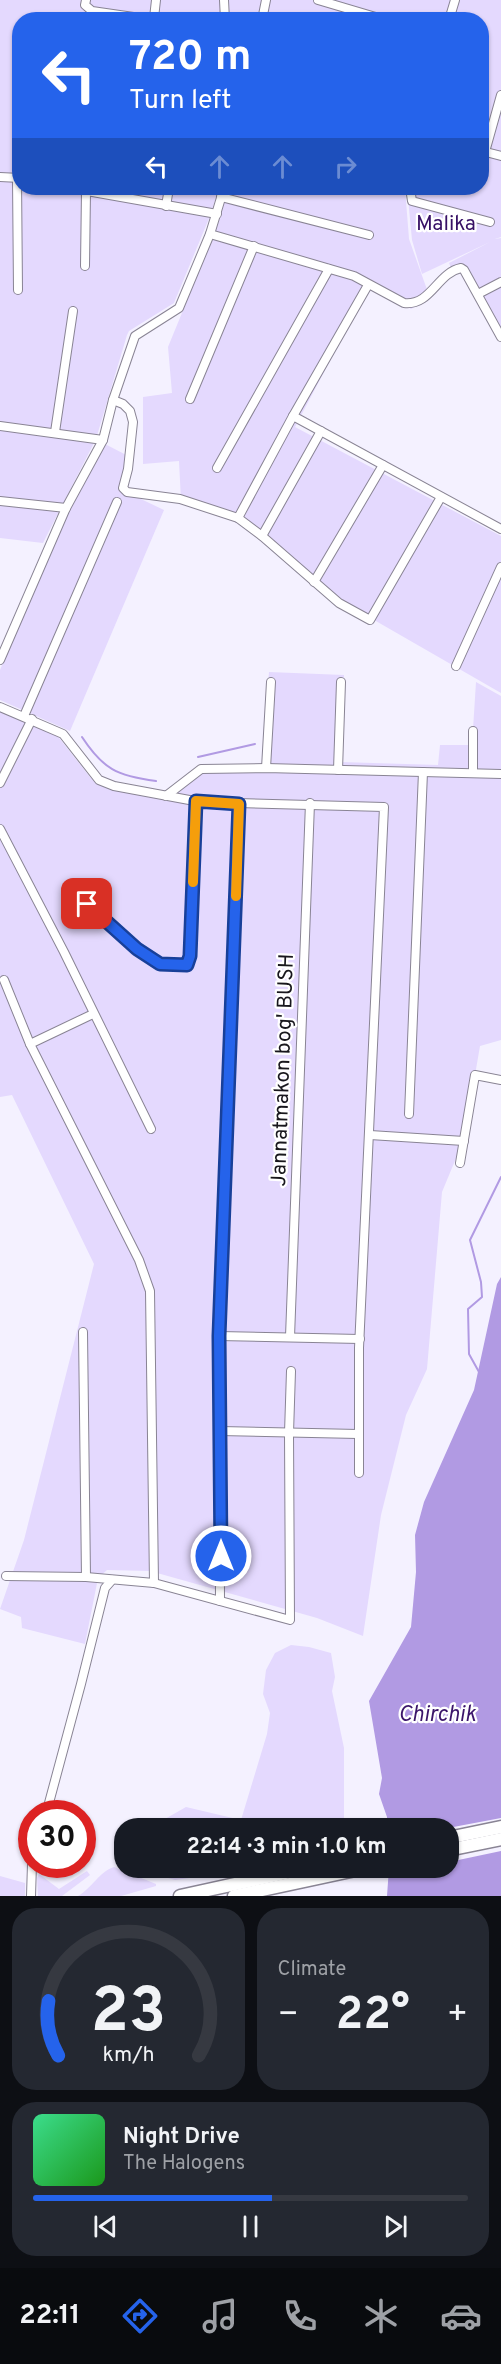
<!DOCTYPE html>
<meta charset="utf-8">
<style>
body{margin:0;font-family:Overpass,sans-serif;background:#242831;color:#f1f3f6;height:100vh;display:flex;flex-direction:column;font-size:22px;white-space:nowrap}
*{box-sizing:border-box;margin:0}
p{font-size:20px;color:#9ea1a6}
.icon{flex:none;width:33px;height:33px;fill:none;stroke:currentColor;stroke-width:2;stroke-linecap:round;stroke-linejoin:round}
.map{position:relative;height:1896px;overflow:hidden}
.sheet{display:flex;flex-direction:column;gap:12px;padding:12px;background:#0d0f14;flex:1}
.sheet>*{flex:none}
.top-card{position:absolute;left:12px;top:12px;width:477px;height:183px;border-radius:24px;box-shadow:0 2px 4px #0004;background:#2563eb;color:#fff;overflow:hidden}
.speed{position:absolute;left:18px;top:1800px;display:flex;gap:12px;font-size:30px;font-weight:700;text-align:center}
.speed>*{display:grid;place-content:center;width:78px;height:78px;border-radius:50%;background:#171b24;box-shadow:0 2px 4px #0004;line-height:1}
.speed .limit{border:9px solid #d22;background:#fff;color:#111}
.pin{position:absolute;display:grid;place-items:center;width:51px;height:51px;color:#fff;margin:-26px;border-radius:12px;box-shadow:0 3px 9px #0006}
.me{position:absolute;width:66px;margin:-33px;rotate:0deg;stroke-linejoin:round;filter:drop-shadow(0 0 4px #0008)}
.turn{display:flex;align-items:center;gap:21px;height:126px;padding:0 18px;font-size:27px}
.turn .icon{width:78px;height:78px;stroke-width:2.5}
.turn b{display:block;font-size:42px;line-height:51px}
.lanes{display:flex;align-items:center;height:57px;padding:0 18px;background:#0003;justify-content:center;gap:30px;direction:ltr}
.lanes .off{opacity:.35}
.big{font-size:45px;font-weight:700;line-height:1.1}
.sheet .card{flex:1;display:flex;flex-direction:column;justify-content:center;gap:9px;min-width:0;padding:0 21px;border-radius:24px;background:#242831}
.sheet .dial{align-items:center;gap:0}
.dial svg{height:156px;overflow:visible;fill:none;stroke:#363941;stroke-width:7;stroke-linecap:round;text-anchor:middle}
.dial text{fill:#f1f3f6;stroke:none}
.song{display:flex;align-items:center;gap:18px}
.cover{width:72px;height:72px;border-radius:9px;background:linear-gradient(135deg,hsl(150 70% 55%),hsl(120 70% 35%))}
.played{height:6px;border-radius:3px;background:linear-gradient(90deg,#2563eb 55%,#363941 55%)}
.keys{display:flex;justify-content:space-around;direction:ltr}
.heat{display:flex;justify-content:space-between;align-items:center;font-size:33px;direction:ltr}
.sheet .tiles{flex:1;display:grid;gap:12px;grid-template-columns:1fr 1fr}
.card:last-child{grid-column:span 2}
.trip{position:absolute;left:114px;top:1818px;width:345px;height:60px;border-radius:24px;background:#171b24;box-shadow:0 2px 4px #0004;font-weight:700;line-height:60px;text-align:center}
.dock{display:flex;height:96px;justify-content:space-around;align-items:center;background:#090b0e;color:#9ea1a6}
.dock .icon{width:42px;height:42px}
.dock .selected{color:#2563eb}
.dock b{font-size:27px;color:#f1f3f6}
.map>svg:first-child{display:block}
.green{fill:#e4d9fe}
.water{fill:#b19ae3}
.pier{fill:#f4f1ff}
.lines{fill:none;stroke-linecap:round;stroke-linejoin:round}
.stream{stroke:#b19ae3;stroke-width:2}
.minor-casing{stroke:#898494;stroke-width:10}
.highway-casing{stroke:#898494;stroke-width:15}
.minor{stroke:#fff;stroke-width:8}
.highway{stroke:#fff;stroke-width:12}
.route-casing{stroke:#184099;stroke-width:15}
.route{stroke:#2563eb;stroke-width:10}
.slow{stroke:#f59e0b;stroke-width:10}
.labels{text-anchor:middle;stroke-width:4.5;stroke-linejoin:round;paint-order:stroke}
.park-label{font-size:21px;fill:#371065;stroke:#fff}
.street-label{font-size:21px;fill:#18171d;stroke:#fff}
.water-label{font-size:22px;font-style:italic;fill:#3b156a;stroke:#fff}
</style>
<div class="map">
<svg width="501" height="1896" viewBox="0 0 501 1896">
<rect width="100%" height="100%" fill="#f4f1ff"/>
<g class="green">
<polygon points="0,0 262,0 259,19 20,20 20,188 219,188 210,216 174,303 129,331 127,335 96,439 43,543 0,538"/>
<polygon points="270,0 451,0 445,19 267,20"/>
<polygon points="456,0 501,0 501,237 495,239 501,238 501,340 463,267 452,270 449,263 490,242 422,274 412,240 407,188 482,188 482,20 450,19"/>
<polygon points="229,188 405,188 409,239 430,298 411,309 370,285 295,427 501,536 501,693 315,586 241,520 181,500 179,461 143,464 143,397 172,393 168,347 216,230"/>
<polygon points="105,444 134,459 124,491 164,510 70,731 0,700 0,670 72,501"/>
<polygon points="269,672 344,675 340,762 438,765 440,745 472,745 476,682 501,696 501,1040 480,1046 464,1139 442,1192 427,1369 406,1415 381,1515 363,1636 317,1618 150,1571 107,1570 98,1578 85,1644 22,1628 21,1617 0,1609 24,1540 94,1264 12,1095 0,1097 0,710 56,734 90,777 97,784 117,791 167,795 201,771 262,766"/>
<polygon points="291,1645 309,1647 331,1653 335,1677 332,1691 344,1748 344,1828 149,1828 186,1807 241,1820 267,1734 270,1713 263,1694 266,1670 275,1653"/>
<path d="M114 1867 156 1884V1886L121 1896H78C92 1888 99 1872 114 1867Z"/>
<polygon points="141,1868 246,1868 212,1875 175,1880 144,1871"/>
<polygon points="87,1871 90,1875 62,1896 38,1896 37,1878 39,1874 59,1889"/>
<polygon points="0,1876 25,1883 25,1896 0,1896"/>
</g>
<polygon class="water" points="501,1277 501,1896 387,1896 389,1868 448,1868 448,1828 387,1828 387,1817 379,1794 382,1778 369,1701 411,1627 416,1572 415,1535 424,1502 474,1390 497,1284"/>
<polygon class="pier" points="501,1818 501,1851 449,1862 448,1828"/>
<g class="lines">
<g class="stream">
<path d="M82 737C103 769 117 776 156 781"/>
<polyline points="198,757 255,744"/>
<polyline points="479,1372 469,1354 468,1309 482,1297 481,1282 470,1240 501,1177"/>
</g>
<g class="minor-casing">
<g id="minor">
<polyline points="86,0 85,5 92,11 154,20"/>
<polyline points="224,0 225,20"/>
<polyline points="318,0 379,18"/>
<polyline points="154,18 156,0"/>
<polyline points="262,20 266,0"/>
<polyline points="449,20 455,0"/>
<polyline points="482,151 501,156"/>
<polyline points="485,152 501,95"/>
<polyline points="0,177 20,178"/>
<polyline points="17,178 18,290"/>
<polyline points="70,188 217,214"/>
<polyline points="410,188 412,201 490,222"/>
<polyline points="221,197 369,235"/>
<polyline points="166,206 169,188"/>
<path d="M210 234 354 276 404 303C431 306 437 273 461 268L464 270 501 337"/>
<polyline points="85,266 86,191"/>
<polyline points="478,294 501,282"/>
<polyline points="190,399 254,246"/>
<polyline points="113,400 123,404 130,411 133,422 128,469 123,488 127,492 180,499 238,518 262,536 339,603 370,620 441,497"/>
<polyline points="293,416 501,529"/>
<polyline points="0,426 103,440"/>
<polyline points="55,432 73,311"/>
<polyline points="217,468 329,269"/>
<polyline points="0,501 66,508"/>
<polyline points="238,518 293,416 368,285"/>
<polyline points="262,536 321,431"/>
<polyline points="314,582 383,465"/>
<polyline points="0,660 66,508 103,440 113,400 135,336 179,308 210,234 224,188"/>
<polyline points="456,666 501,567"/>
<polyline points="0,707 63,734 99,780 114,786 200,802 384,807 359,1348 359,1473"/>
<polyline points="24,716 117,502"/>
<polyline points="266,768 271,682"/>
<polyline points="338,770 341,682"/>
<polyline points="473,773 473,731"/>
<polyline points="0,783 32,719"/>
<polyline points="166,796 201,769 266,768 501,774"/>
<polyline points="0,829 64,952 151,1129"/>
<polyline points="87,905 137,949 160,964 187,965 190,956 196,801"/>
<polyline points="4,980 30,1044 139,1260 150,1291 154,1583"/>
<polyline points="30,1044 93,1014"/>
<polyline points="409,1114 423,772"/>
<polyline points="370,1135 464,1141"/>
<polyline points="460,1163 475,1075 501,1080"/>
<polyline points="83,1332 86,1577"/>
<polyline points="219,1336 360,1339"/>
<polyline points="290,1337 310,803"/>
<polyline points="220,1431 358,1434"/>
<polyline points="6,1576 86,1577 154,1583 290,1620 289,1433 291,1371"/>
<polyline points="220,1601 219,1336 239,804"/>
<polyline points="46,1814 81,1684 105,1588 112,1580"/>
<polyline points="31,1896 32,1864"/>
</g>
</g>
<g class="highway-casing">
<g id="highway">
<polyline points="448,1838 501,1827"/>
<polyline points="448,1850 501,1839"/>
<polyline points="180,1896 309,1868"/>
<polyline points="234,1896 365,1868"/>
</g>
</g>
<use href="#minor" class="minor"/>
<use href="#highway" class="highway"/>
</g>
<g class="lines">
<g class="route-casing">
<polyline id="route" points="87,904 137,949 160,964 187,965 190,956 196,801 239,804 219,1336 221,1556"/>
</g>
<use href="#route" class="route"/>
<polyline class="slow" points="193,882 196,801 239,804 236,896"/>
</g>
<g class="labels">
<g class="park-label">
<text x="446" y="230">Malika</text>
</g>
<g class="street-label">
<text transform="translate(282 1070) rotate(-88)" y="7">Jannatmakon bog' BUSH</text>
</g>
<g class="water-label">
<text x="437" y="1721">Chirchik</text>
</g>
</g>
</svg>
<div class="speed"><div class="limit">30</div></div>
<div class="pin" style="left:87px;top:904px;background:#d93025"><svg class="icon" aria-label="arrive" viewBox="0 0 24 24"><path d="M6 21V4h12l-3 4 3 4H6"/></svg></div>
<svg class="me" style="left:221px;top:1556px" viewBox="-20 -20 40 40"><circle r="17" fill="#2563eb" stroke="#fff" stroke-width="3"/><path d="M0-11L8 9 0 5-8 9z" fill="#fff"/></svg>
<div class="trip">22:14 · 3 min · 1.0 km</div>
<div class="top-card">
<div class="turn"><svg class="icon" aria-label="left" viewBox="0 0 24 24"><path d="M17 20v-9H6M10 6l-5 5 5 5"/></svg><div><b>720 m</b>Turn left</div></div>
<div class="lanes"><svg class="icon" aria-label="left" viewBox="0 0 24 24"><path d="M17 20v-9H6M10 6l-5 5 5 5"/></svg><svg class="icon off" aria-label="ahead" viewBox="0 0 24 24"><path d="M12 20V5M6 11l6-6 6 6"/></svg><svg class="icon off" aria-label="ahead" viewBox="0 0 24 24"><path d="M12 20V5M6 11l6-6 6 6"/></svg><svg class="icon off" aria-label="right" viewBox="0 0 24 24"><path d="M7 20v-9h11M14 6l5 5-5 5"/></svg></div>
</div>
</div>
<section class="sheet">
<div class="tiles">
<div class="card dial"><svg viewBox="0 0 100 80">
<path d="M14 69A42 42 0 1 1 86 69"/>
<path d="M14 69A42 42 0 0 1 9 41" stroke="#2563eb"/>
<text x="50" y="56" font-size="32" font-weight="700">23</text>
<text x="50" y="72" font-size="11">km/h</text>
</svg></div>
<div class="card"><p>Climate</p>
<div class="heat"><a>−</a><b class="big">22°</b><a>+</a></div>
</div>
<div class="card">
<div class="song"><i class="cover"></i><div><b>Night Drive</b><p>The Halogens</p></div></div>
<div class="played"></div>
<div class="keys"><svg class="icon" aria-label="previous" viewBox="0 0 24 24"><path d="M18 5L8 12l10 7zM5 5v14"/></svg><svg class="icon" aria-label="pause" viewBox="0 0 24 24"><path d="M8 5v14M16 5v14"/></svg><svg class="icon" aria-label="next" viewBox="0 0 24 24"><path d="M6 5l10 7-10 7zM19 5v14"/></svg></div>
</div>
</div>
</section>
<nav class="dock">
<b>22:11</b>
<svg class="icon selected" aria-label="directions" viewBox="0 0 24 24"><path d="M12 3l9 9-9 9-9-9zM9 14v-3h6M13 9l2 2-2 2"/></svg>
<svg class="icon" aria-label="music" viewBox="0 0 24 24"><path d="M9 18V5l10-2v13"/><circle cx="6" cy="18" r="3"/><circle cx="16" cy="16" r="3"/></svg>
<svg class="icon" aria-label="phone" viewBox="0 0 24 24"><path d="M5 4h4l2 5-3 2q2 4 5 5l2-3 5 2v4C11 20 4 13 5 4z"/></svg>
<svg class="icon" aria-label="climate" viewBox="0 0 24 24"><path d="M12 3v18M4 7l16 10M4 17L20 7"/></svg>
<svg class="icon" aria-label="car" viewBox="0 0 24 24"><path d="M5 17H2v-5l4-1 3-4h7l3 4 3 1v5h-3M9 17h6M6 11h13"/><circle cx="7" cy="17" r="2"/><circle cx="17" cy="17" r="2"/></svg>
</nav>
